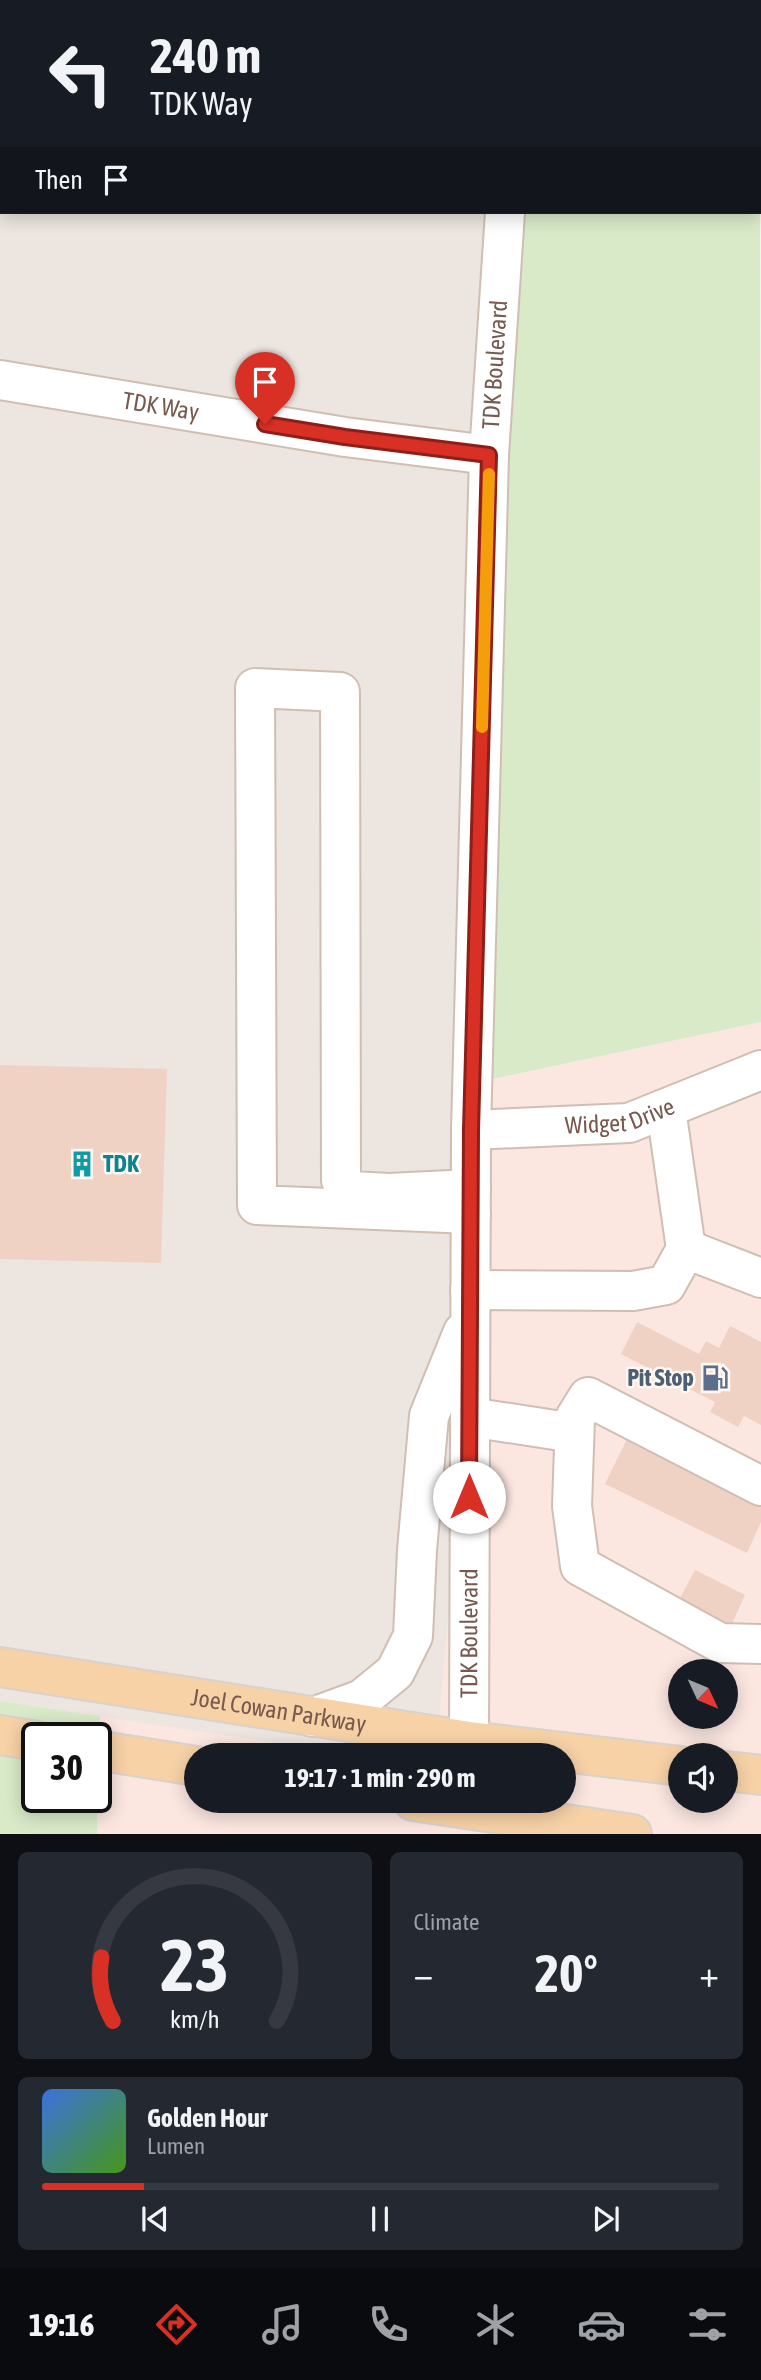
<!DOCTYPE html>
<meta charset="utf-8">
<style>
body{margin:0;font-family:"Asap Condensed",sans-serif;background:#242831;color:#f1f3f6;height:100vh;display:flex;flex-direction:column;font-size:26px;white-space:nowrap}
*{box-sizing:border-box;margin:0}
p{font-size:23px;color:#9ea1a6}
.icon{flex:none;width:38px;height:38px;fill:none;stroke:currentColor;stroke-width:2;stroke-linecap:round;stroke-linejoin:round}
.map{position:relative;height:1834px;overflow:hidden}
.drawer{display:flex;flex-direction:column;gap:18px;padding:18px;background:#0d0f14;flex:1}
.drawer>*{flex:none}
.banner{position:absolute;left:0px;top:0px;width:761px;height:214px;box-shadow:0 4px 18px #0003;background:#171b24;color:#f1f3f6;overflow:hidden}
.needle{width:46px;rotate:134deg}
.controls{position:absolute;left:668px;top:1659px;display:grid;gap:14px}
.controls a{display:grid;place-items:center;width:70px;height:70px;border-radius:50%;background:#171b24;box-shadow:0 4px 18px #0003;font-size:35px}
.speed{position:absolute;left:21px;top:1722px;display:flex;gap:14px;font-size:35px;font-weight:700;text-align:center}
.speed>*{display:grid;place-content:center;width:91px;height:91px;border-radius:50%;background:#171b24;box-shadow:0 4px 18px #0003;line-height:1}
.speed .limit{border:4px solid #111;border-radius:10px;background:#fff;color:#111}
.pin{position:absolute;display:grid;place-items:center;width:60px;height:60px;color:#fff;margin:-72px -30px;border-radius:50% 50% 50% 0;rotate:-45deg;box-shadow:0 0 7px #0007}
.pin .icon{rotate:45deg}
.me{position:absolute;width:77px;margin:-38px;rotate:0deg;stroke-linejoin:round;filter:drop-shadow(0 0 5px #0008)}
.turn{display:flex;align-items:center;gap:24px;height:147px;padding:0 35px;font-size:32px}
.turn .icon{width:91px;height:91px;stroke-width:2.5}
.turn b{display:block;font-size:49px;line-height:60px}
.then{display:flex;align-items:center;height:66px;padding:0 35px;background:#0003;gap:14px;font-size:26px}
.big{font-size:52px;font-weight:700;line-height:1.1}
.drawer .tile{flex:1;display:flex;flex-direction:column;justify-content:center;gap:10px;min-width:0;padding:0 24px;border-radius:10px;background:#242831}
.drawer .dial{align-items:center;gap:0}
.dial svg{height:182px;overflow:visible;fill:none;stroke:#363941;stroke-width:7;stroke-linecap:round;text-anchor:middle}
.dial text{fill:#f1f3f6;stroke:none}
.song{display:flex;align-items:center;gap:21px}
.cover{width:84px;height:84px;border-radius:10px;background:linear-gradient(135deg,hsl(220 70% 55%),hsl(100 70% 35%))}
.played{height:7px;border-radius:4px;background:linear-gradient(90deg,#d93025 15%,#363941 15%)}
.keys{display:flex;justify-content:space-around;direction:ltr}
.heat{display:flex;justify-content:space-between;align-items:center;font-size:38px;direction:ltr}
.drawer .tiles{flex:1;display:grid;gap:18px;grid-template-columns:1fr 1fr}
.tile:last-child{grid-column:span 2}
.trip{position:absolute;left:184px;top:1743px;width:392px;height:70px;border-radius:35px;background:#171b24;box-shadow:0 4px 18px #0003;font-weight:700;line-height:70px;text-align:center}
.tabs{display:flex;height:112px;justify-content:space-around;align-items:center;background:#090b0e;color:#9ea1a6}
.tabs .icon{width:49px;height:49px}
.tabs .active{color:#d93025}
.tabs b{font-size:32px;color:#f1f3f6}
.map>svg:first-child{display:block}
.commercial{fill:#fbe6e0;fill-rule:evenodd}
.industrial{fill:#ece5e0}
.green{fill:#d9eac9;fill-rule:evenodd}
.building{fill:#f0d2c4}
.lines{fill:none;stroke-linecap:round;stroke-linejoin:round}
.minor-casing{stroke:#d1beb3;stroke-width:42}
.major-casing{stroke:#d9d1cd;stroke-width:42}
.minor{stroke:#fff;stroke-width:38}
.major{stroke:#f7d2a7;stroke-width:38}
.rail{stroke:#b6a8c7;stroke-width:5;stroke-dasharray:10 7;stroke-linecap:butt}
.route-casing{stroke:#8d1f18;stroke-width:18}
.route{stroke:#d93025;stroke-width:12}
.slow{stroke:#f59e0b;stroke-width:12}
.labels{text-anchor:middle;stroke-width:5;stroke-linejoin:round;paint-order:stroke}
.street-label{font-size:24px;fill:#77594e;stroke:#fef8f2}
.culture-label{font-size:24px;font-weight:bold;fill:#0d838f;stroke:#fef8f2;text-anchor:start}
.service-label{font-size:24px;font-weight:bold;fill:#4e5e75;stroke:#fef8f2;text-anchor:end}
</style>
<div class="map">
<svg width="761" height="1834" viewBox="0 0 761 1834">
<rect width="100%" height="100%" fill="#fcf4eb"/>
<path class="commercial" d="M761 1022V1834H97L100 1716 353 1755H196V1801H564V1755H436L475 1314 488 1080ZM681 1671H726V1717H681ZM681 1755H726V1801H681Z"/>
<polygon class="industrial" points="0,0 761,0 761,176 760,2 2,2 2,212 506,212 475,1314 436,1755 353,1755 0,1701"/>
<g class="green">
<polygon points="760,176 761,1022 488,1080 506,212 760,212"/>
<path d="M0 1701 100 1716 97 1834H0ZM37 1738H96V1797H37Z"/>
</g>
<g class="building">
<polygon points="0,1065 167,1069 161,1263 0,1259"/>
<polygon points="637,1322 699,1354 706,1341 719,1348 730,1326 761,1342 761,1425 744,1416 738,1427 710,1412 715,1402 621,1354"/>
<polygon points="628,1437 761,1501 761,1522 747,1553 605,1484"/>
<polygon points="695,1570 745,1595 731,1626 679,1600"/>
</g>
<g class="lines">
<g class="minor-casing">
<g id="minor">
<polyline points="515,2 516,0"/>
<path id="s1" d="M0 380 345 437 489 455"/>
<path id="s2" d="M471 1130 629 1123 761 1070"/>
<polyline points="471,1214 257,1205 255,688 340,692 341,1180 351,1191 389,1193 471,1189"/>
<polyline points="686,1249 761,1278"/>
<polyline points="470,1290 633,1291 666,1285 686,1249 666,1109"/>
<polyline points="470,1417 574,1433"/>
<polyline points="761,1486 588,1397 575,1418 572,1506 580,1566 720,1643 761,1644"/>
<polyline points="313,1717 362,1699 395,1672 413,1636 417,1550 429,1416 463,1332"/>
<path id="s3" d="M467 1755 469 1741 471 1130 489 455 505 212"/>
</g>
</g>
<g class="major-casing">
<g id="major">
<path id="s4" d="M0 1667 469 1741 681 1766"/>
<polyline points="0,1735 37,1741"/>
<polyline points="96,1750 196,1766"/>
<polyline points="726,1771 761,1775"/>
<polyline points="413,1801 632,1834"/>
</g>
</g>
<use href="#minor" class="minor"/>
<use href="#major" class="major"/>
<g class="rail">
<polyline points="0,161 2,161"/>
<polyline points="760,186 761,186"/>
</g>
</g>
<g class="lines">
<g class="route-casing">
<polyline id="route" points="265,424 345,437 489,455 471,1130 469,1497"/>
</g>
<use href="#route" class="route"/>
<polyline class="slow" points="482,727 489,474"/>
</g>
<defs>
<g id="building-bare" transform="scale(2.1)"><path d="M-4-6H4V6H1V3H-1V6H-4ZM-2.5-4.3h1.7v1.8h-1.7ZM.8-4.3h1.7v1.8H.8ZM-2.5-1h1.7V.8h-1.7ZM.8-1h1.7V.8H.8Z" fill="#0f9aa8" stroke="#fef8f2" stroke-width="2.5" paint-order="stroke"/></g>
<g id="fuel-bare" transform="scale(2.1)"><path d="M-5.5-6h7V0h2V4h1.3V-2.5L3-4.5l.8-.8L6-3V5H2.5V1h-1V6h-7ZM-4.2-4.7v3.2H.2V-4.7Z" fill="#5c6f8a" stroke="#fef8f2" stroke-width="2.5" paint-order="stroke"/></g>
</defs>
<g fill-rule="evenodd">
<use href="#building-bare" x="82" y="1164"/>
<use href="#fuel-bare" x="715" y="1378"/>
</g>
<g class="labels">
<g class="street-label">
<text dy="8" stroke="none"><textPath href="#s3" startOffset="1391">TDK Boulevard</textPath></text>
<text dy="8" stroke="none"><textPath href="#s1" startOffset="163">TDK Way</textPath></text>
<text dy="8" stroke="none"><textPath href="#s2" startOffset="150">Widget Drive</textPath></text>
<text dy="8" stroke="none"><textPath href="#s3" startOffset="122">TDK Boulevard</textPath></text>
<text dy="8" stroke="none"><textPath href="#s4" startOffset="282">Joel Cowan Parkway</textPath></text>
</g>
<g class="culture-label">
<text x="103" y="1172">TDK</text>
</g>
<g class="service-label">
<text x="694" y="1386">Pit Stop</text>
</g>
</g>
</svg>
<div class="controls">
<a><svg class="needle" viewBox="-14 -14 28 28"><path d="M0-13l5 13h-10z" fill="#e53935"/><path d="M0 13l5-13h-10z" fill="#9ea1a6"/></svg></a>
<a><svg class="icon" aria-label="sound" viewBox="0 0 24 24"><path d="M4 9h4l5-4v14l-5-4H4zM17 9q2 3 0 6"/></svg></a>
</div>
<div class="speed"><div class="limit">30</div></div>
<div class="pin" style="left:265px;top:424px;background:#d93025"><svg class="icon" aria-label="arrive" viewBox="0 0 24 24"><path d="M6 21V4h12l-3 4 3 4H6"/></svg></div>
<svg class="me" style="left:469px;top:1497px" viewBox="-20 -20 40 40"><circle r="19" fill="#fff"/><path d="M0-13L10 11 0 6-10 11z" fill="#d93025"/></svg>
<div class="trip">19:17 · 1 min · 290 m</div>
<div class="banner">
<div class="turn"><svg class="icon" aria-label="left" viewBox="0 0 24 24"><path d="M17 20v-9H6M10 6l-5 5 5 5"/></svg><div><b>240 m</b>TDK Way</div></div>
<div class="then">Then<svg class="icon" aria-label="arrive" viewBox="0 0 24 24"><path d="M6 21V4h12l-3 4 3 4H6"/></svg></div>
</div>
</div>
<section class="drawer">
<div class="tiles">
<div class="tile dial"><svg viewBox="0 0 100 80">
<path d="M14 69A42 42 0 1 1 86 69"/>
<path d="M14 69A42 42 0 0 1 9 41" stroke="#d93025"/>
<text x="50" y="56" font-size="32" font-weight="700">23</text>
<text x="50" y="72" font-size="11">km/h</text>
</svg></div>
<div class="tile"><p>Climate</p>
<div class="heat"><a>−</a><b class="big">20°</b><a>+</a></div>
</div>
<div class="tile">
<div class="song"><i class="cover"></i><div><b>Golden Hour</b><p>Lumen</p></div></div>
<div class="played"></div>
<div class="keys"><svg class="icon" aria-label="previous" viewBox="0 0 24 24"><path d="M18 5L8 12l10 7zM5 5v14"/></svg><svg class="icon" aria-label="pause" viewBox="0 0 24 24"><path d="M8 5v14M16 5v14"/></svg><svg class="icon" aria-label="next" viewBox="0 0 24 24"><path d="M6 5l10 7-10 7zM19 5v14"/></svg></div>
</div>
</div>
</section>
<nav class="tabs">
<b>19:16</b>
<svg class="icon active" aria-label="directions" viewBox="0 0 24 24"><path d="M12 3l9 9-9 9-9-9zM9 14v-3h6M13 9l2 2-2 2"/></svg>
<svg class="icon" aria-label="music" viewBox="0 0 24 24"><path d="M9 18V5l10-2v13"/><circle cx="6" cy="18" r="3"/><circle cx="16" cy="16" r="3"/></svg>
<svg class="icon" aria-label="phone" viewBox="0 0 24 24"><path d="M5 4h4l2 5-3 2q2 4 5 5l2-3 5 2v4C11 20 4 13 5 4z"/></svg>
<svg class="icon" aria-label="climate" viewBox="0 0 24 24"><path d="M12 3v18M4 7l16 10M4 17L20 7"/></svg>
<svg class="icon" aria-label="car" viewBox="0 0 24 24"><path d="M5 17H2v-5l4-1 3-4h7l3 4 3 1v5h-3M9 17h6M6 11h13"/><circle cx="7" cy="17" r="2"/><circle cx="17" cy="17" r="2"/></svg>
<svg class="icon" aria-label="filters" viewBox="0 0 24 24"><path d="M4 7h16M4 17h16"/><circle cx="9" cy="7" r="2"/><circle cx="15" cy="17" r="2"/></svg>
</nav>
